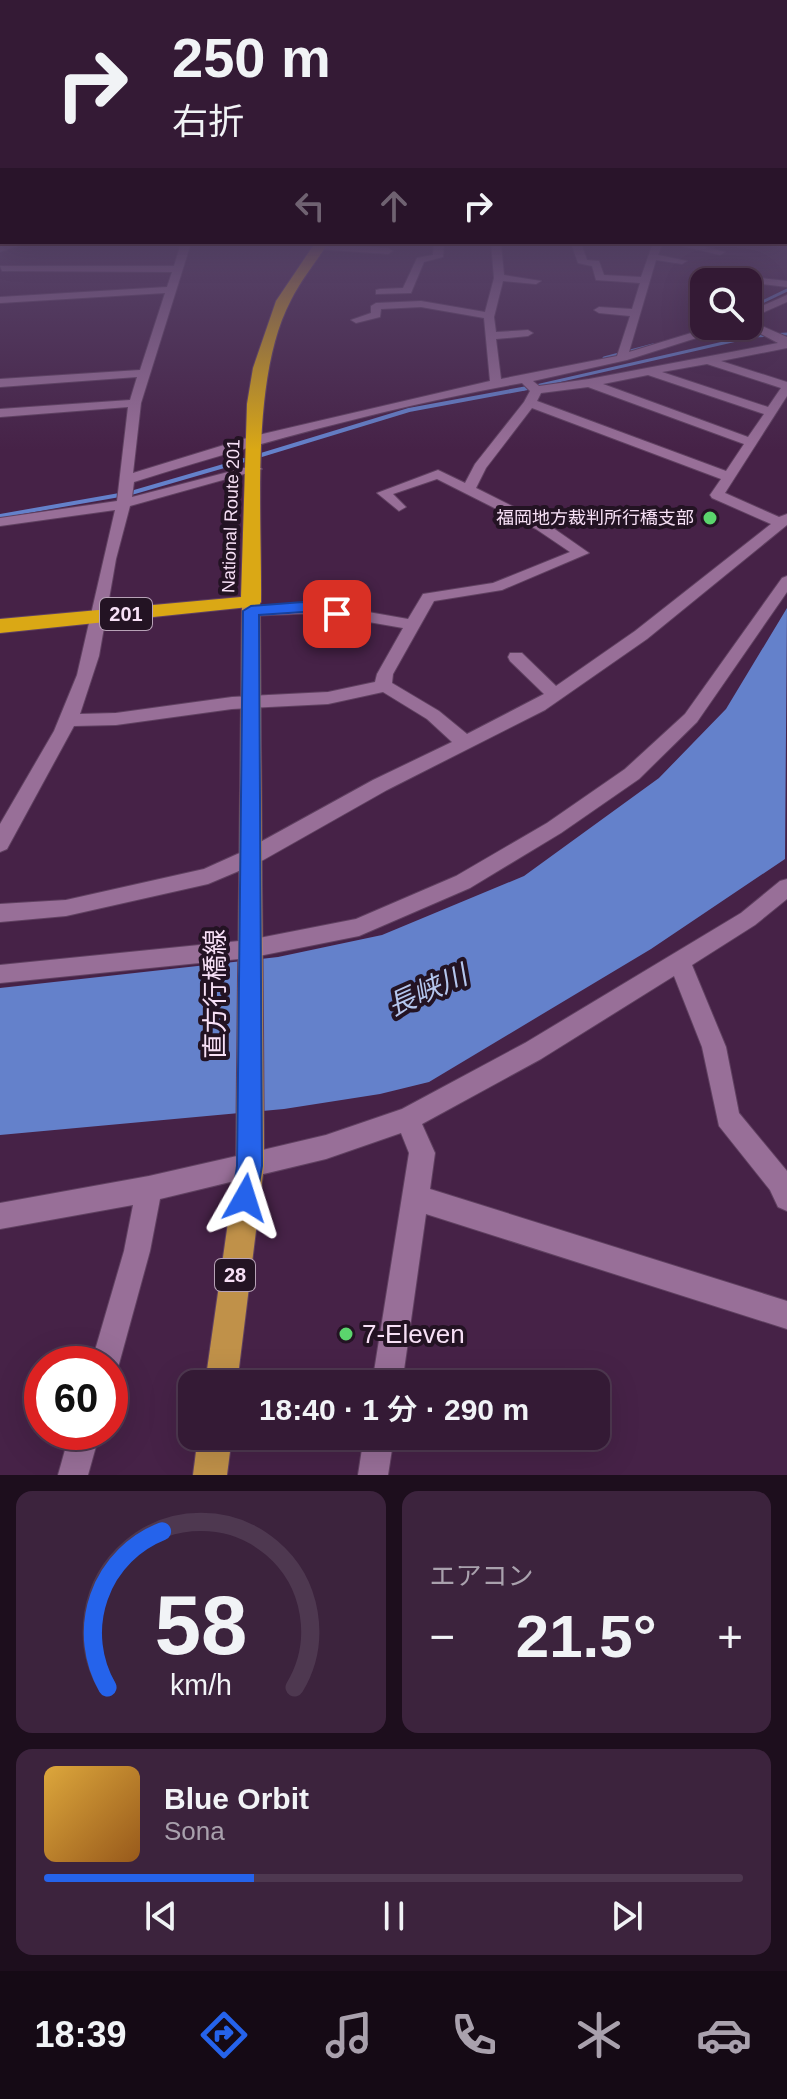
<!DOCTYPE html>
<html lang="ja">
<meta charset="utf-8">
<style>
body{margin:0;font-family:Arial,"Noto Sans JP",sans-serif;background:#3c233d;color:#f1f3f6;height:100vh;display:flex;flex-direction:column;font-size:30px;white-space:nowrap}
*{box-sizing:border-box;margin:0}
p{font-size:26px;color:#a9a1ad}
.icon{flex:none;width:44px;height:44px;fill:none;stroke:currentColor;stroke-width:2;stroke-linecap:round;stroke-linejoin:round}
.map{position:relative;height:1475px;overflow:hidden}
.sheet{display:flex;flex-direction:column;gap:16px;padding:16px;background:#1d0e1d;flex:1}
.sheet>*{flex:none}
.banner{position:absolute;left:0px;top:0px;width:788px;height:244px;box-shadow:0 8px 32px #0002,0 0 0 2px #4e3850;background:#341a35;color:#f1f3f6;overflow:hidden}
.tools{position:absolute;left:690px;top:268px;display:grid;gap:16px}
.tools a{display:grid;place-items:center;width:72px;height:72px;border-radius:16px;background:#341a35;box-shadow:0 8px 32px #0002,0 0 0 2px #4e3850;font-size:40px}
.speed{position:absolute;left:24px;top:1346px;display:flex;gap:16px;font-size:40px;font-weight:700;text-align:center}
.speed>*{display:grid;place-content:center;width:104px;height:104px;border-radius:50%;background:#341a35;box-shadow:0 8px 32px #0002,0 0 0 2px #4e3850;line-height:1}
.speed .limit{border:12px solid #d22;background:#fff;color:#111}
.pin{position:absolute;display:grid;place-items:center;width:68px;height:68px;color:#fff;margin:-34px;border-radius:16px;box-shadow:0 4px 12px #0006}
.me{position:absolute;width:88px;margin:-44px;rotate:6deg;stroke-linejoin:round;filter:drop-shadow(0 0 6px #0008)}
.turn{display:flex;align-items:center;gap:28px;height:168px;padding:0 40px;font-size:36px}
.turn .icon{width:104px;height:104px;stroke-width:2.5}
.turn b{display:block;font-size:56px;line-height:68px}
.lanes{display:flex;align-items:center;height:76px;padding:0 40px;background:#0003;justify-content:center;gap:40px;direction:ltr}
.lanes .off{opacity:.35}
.big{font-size:60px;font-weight:600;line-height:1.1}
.sheet .widget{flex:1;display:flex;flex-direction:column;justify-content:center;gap:12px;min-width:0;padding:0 28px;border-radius:16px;background:#3c233d}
.sheet .dial{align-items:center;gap:0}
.dial svg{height:208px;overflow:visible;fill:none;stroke:#4e3850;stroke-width:7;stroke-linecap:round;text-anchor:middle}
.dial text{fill:#f1f3f6;stroke:none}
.song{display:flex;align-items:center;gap:24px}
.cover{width:96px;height:96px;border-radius:12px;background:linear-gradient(135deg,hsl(40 70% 55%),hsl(30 70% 35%))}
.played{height:8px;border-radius:4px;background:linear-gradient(90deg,#2563eb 30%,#4e3850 30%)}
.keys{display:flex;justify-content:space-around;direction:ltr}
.heat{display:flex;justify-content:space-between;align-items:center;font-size:44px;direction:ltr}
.sheet .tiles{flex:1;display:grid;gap:16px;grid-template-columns:1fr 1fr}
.widget:last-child{grid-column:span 2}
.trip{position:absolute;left:178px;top:1370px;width:432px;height:80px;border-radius:16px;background:#341a35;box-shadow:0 8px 32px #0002,0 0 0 2px #4e3850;font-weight:600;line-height:80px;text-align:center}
.menu{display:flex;height:128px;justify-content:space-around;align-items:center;background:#150a15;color:#a9a1ad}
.menu .icon{width:56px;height:56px}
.menu .selected{color:#2563eb}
.menu b{font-size:36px;color:#f1f3f6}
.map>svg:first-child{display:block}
.water{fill:#6481cb}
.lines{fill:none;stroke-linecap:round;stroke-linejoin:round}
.stream-far1{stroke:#6481cb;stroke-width:3}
.stream{stroke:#6481cb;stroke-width:4}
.minor-casing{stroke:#604161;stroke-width:2}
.major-casing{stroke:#604161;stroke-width:2}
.highway-casing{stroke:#604161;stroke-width:2}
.minor{fill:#986f98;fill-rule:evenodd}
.major{fill:#c09149;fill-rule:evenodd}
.highway{fill:#daa815;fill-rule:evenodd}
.route{fill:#2563eb;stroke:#184099;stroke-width:2}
.poi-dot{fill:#5bd56d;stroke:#231323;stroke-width:3}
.labels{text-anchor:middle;stroke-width:8;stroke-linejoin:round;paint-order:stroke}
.far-street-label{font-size:18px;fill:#f7e0f6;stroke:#231323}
.far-poi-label{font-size:18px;fill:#f7e0f6;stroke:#231323;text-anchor:end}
.shield{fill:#231323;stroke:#b7a2b7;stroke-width:2}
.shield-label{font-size:20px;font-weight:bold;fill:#f7e0f6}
.near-street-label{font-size:26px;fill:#f7e0f6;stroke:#231323}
.near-poi-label{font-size:26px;fill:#f7e0f6;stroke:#231323;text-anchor:start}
.near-water-label{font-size:28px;font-style:italic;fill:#b5c6ed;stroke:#231323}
</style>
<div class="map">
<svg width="787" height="1475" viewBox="0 0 787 1475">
<rect width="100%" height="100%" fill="#462247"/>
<polygon class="water" points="787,608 785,859 651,949 429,1082 380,1094 284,1109 0,1135 0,988 278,957 382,935 524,876 659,778 726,709"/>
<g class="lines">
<g class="stream-far1">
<polyline points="748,309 787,290"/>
<polyline points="604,358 653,345"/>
<polyline points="523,389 754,336 787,334"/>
</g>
<g class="stream">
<polyline points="258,456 409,410 533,387"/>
<polyline points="0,516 131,493 248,459"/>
</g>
<g class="minor-casing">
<g id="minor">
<polygon points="9,243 25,243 0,252 0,246"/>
<path d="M181 243H191L141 403 133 473 250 437 490 381 484 318 421 307 381 309 380 317 356 323 351 320 371 313V306L376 303 421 301 485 312 494 278 491 243H501L504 275 541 281 536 284 503 281 494 317 496 332 528 330 533 333 528 336 496 339 501 379 617 356 630 316 599 313 594 310 599 307 632 309 640 283 596 280 592 266 578 263 571 243H581L587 260 599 261 604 275 641 277 653 243H663L658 255 687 261 682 264 656 260 629 352 714 326H729L728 328 627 360 533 381 539 386 589 379 778 343 746 326H748V320L787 337V348L721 361 787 382V396L725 493 779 517 787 514V525L647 639 545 710 387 790 258 863 208 884 66 916 0 922V904L66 900 204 869 244 851 373 780 452 742 427 719 383 692 328 704 232 709 116 725 74 726 7 849 0 852V824L54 731 77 675 115 510 0 526V518L117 501 128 407 0 417V409L130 400 137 377 0 387V379L140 370 165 293 0 303V297L167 287 172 272 2 271 0 266H174ZM707 364 781 388 768 407 662 372ZM648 375 764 414 748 437 603 384ZM522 383 530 391 524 402 475 464 465 483 438 470 377 493 399 511 406 507 393 494 437 479 536 529 570 552 493 583 423 594 408 619 317 603 251 606 243 611 251 616 317 613 403 628 377 674 375 682 328 692 232 697 116 713 80 714 99 656 116 559 130 506 262 469 255 465 132 497 134 482C261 442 390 407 522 383ZM588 387 744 444 726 471 537 401 541 393ZM532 408 721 479 710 495 712 498 771 524 635 631 556 686 522 653H510L508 657 510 661 544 694 467 734 439 711 392 683 393 674 434 601 502 590 589 553 546 523 476 488 486 468Z"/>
<polygon points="434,243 444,243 443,257 424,262 411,293 376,294 376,290 380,289 403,288 417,258 433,255"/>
<polygon points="669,243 690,243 725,252 720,255"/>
<polygon points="319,244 388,248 393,251 388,254 316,249 316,245"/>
<polygon points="715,267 759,278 787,281 787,287 761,284 748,290 751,282 712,272 712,268"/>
<polygon points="787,295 787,302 748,319 748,312"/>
<polygon points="787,576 787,592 697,722 639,779 561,833 470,888 359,936 249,958 0,983 0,965 249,940 356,919 456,876 547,823 625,769 685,714 782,578"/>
<polygon points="787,879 787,899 755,925 692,965 726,1047 739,1113 787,1171 787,1211 778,1207 770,1190 719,1126 702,1047 674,976 541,1059 422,1124 435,1153 430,1189 787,1301 787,1329 426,1214 402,1384 372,1384 409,1153 401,1133 326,1159 160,1199 150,1251 119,1364 115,1374 110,1376 110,1364 91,1364 124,1251 133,1205 0,1229 0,1203 149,1176 250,1153 326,1135 402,1109 525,1043 741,913 780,881"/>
<polygon points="70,1432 100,1432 88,1475 58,1475"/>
<polygon points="364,1436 394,1436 388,1475 358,1475"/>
</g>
</g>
<g class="major-casing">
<g id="major">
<polygon points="251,597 260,602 264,1166 237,1384 205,1384 236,1166 242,602"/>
<polygon points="198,1436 232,1436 227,1475 193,1475"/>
</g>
</g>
<g class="highway-casing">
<path id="highway" d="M315 243H328C316 262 301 280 291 300 250 377 262 514 261 602L258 606 0 633V619L241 597 247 404 253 368 276 301Z"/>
</g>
<use href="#minor" class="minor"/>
<use href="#major" class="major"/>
<use href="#highway" class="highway"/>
</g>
<linearGradient id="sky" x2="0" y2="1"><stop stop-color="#261327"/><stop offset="0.54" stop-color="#574469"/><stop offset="1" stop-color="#574469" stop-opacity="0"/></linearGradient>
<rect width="787" height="450" fill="url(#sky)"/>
<polygon class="route" points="303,602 343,610 345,614 337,619 303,612 259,615 262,1166 255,1207 245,1211 236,1207 232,1198 237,1166 243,611 251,606"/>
<g class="poi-dot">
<circle cx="710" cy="518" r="8"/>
<circle cx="346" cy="1334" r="8"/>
</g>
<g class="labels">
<g class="far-street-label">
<text transform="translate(231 516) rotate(-88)" y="6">National Route 201</text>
</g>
<g class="far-poi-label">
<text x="694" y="524">福岡地方裁判所行橋支部</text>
</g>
<g class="shield">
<rect x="100" y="598" width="52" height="32" rx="6"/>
<rect x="215" y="1259" width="40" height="32" rx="6"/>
</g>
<g class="shield-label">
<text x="126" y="621">201</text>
<text x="235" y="1282">28</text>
</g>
<g class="near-street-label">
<text transform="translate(215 994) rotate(-90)" y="9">直方行橋線</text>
</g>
<g class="near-poi-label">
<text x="362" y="1343">7-Eleven</text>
</g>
<g class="near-water-label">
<text transform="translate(427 990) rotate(-24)" y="10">長峡川</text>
</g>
</g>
</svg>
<div class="tools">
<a><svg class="icon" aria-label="search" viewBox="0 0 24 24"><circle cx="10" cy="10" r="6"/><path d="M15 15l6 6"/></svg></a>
</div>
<div class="speed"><div class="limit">60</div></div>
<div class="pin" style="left:337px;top:614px;background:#d93025"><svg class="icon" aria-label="arrive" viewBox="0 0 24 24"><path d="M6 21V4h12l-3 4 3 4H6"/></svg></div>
<svg class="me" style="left:245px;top:1198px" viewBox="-20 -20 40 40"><path d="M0-17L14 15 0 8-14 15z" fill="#2563eb" stroke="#fff" stroke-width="4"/></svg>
<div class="trip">18:40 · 1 分 · 290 m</div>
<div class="banner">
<div class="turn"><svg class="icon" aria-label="right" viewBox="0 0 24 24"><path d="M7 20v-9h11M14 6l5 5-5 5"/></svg><div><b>250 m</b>右折</div></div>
<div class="lanes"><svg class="icon off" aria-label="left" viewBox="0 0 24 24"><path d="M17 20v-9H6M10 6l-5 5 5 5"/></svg><svg class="icon off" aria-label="ahead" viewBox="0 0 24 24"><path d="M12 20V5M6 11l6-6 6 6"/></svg><svg class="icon" aria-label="right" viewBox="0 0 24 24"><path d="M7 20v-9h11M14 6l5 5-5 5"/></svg></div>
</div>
</div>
<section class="sheet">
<div class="tiles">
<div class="widget dial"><svg viewBox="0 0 100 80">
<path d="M14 69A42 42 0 1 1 86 69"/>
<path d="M14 69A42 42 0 0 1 35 9" stroke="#2563eb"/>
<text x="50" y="56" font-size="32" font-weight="700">58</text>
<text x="50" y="72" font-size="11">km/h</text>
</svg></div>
<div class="widget"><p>エアコン</p>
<div class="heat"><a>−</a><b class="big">21.5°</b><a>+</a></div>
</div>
<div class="widget">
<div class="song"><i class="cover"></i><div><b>Blue Orbit</b><p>Sona</p></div></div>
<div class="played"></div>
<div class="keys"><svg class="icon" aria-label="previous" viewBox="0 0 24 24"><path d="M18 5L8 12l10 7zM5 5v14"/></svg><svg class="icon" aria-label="pause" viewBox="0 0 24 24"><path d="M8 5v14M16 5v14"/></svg><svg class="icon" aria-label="next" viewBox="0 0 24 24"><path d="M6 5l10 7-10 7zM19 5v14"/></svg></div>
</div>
</div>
</section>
<nav class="menu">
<b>18:39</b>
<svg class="icon selected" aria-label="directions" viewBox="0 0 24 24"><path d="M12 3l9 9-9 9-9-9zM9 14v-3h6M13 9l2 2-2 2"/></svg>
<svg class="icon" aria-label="music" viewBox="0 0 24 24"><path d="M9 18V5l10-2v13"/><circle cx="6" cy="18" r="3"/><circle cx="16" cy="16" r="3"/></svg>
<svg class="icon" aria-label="phone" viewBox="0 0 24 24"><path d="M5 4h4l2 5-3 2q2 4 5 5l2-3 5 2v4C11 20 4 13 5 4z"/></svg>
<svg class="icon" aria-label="climate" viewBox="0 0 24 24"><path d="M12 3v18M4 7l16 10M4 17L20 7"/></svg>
<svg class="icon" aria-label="car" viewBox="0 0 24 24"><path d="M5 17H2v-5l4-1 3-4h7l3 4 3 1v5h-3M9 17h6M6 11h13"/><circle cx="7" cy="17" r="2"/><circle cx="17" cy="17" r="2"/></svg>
</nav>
